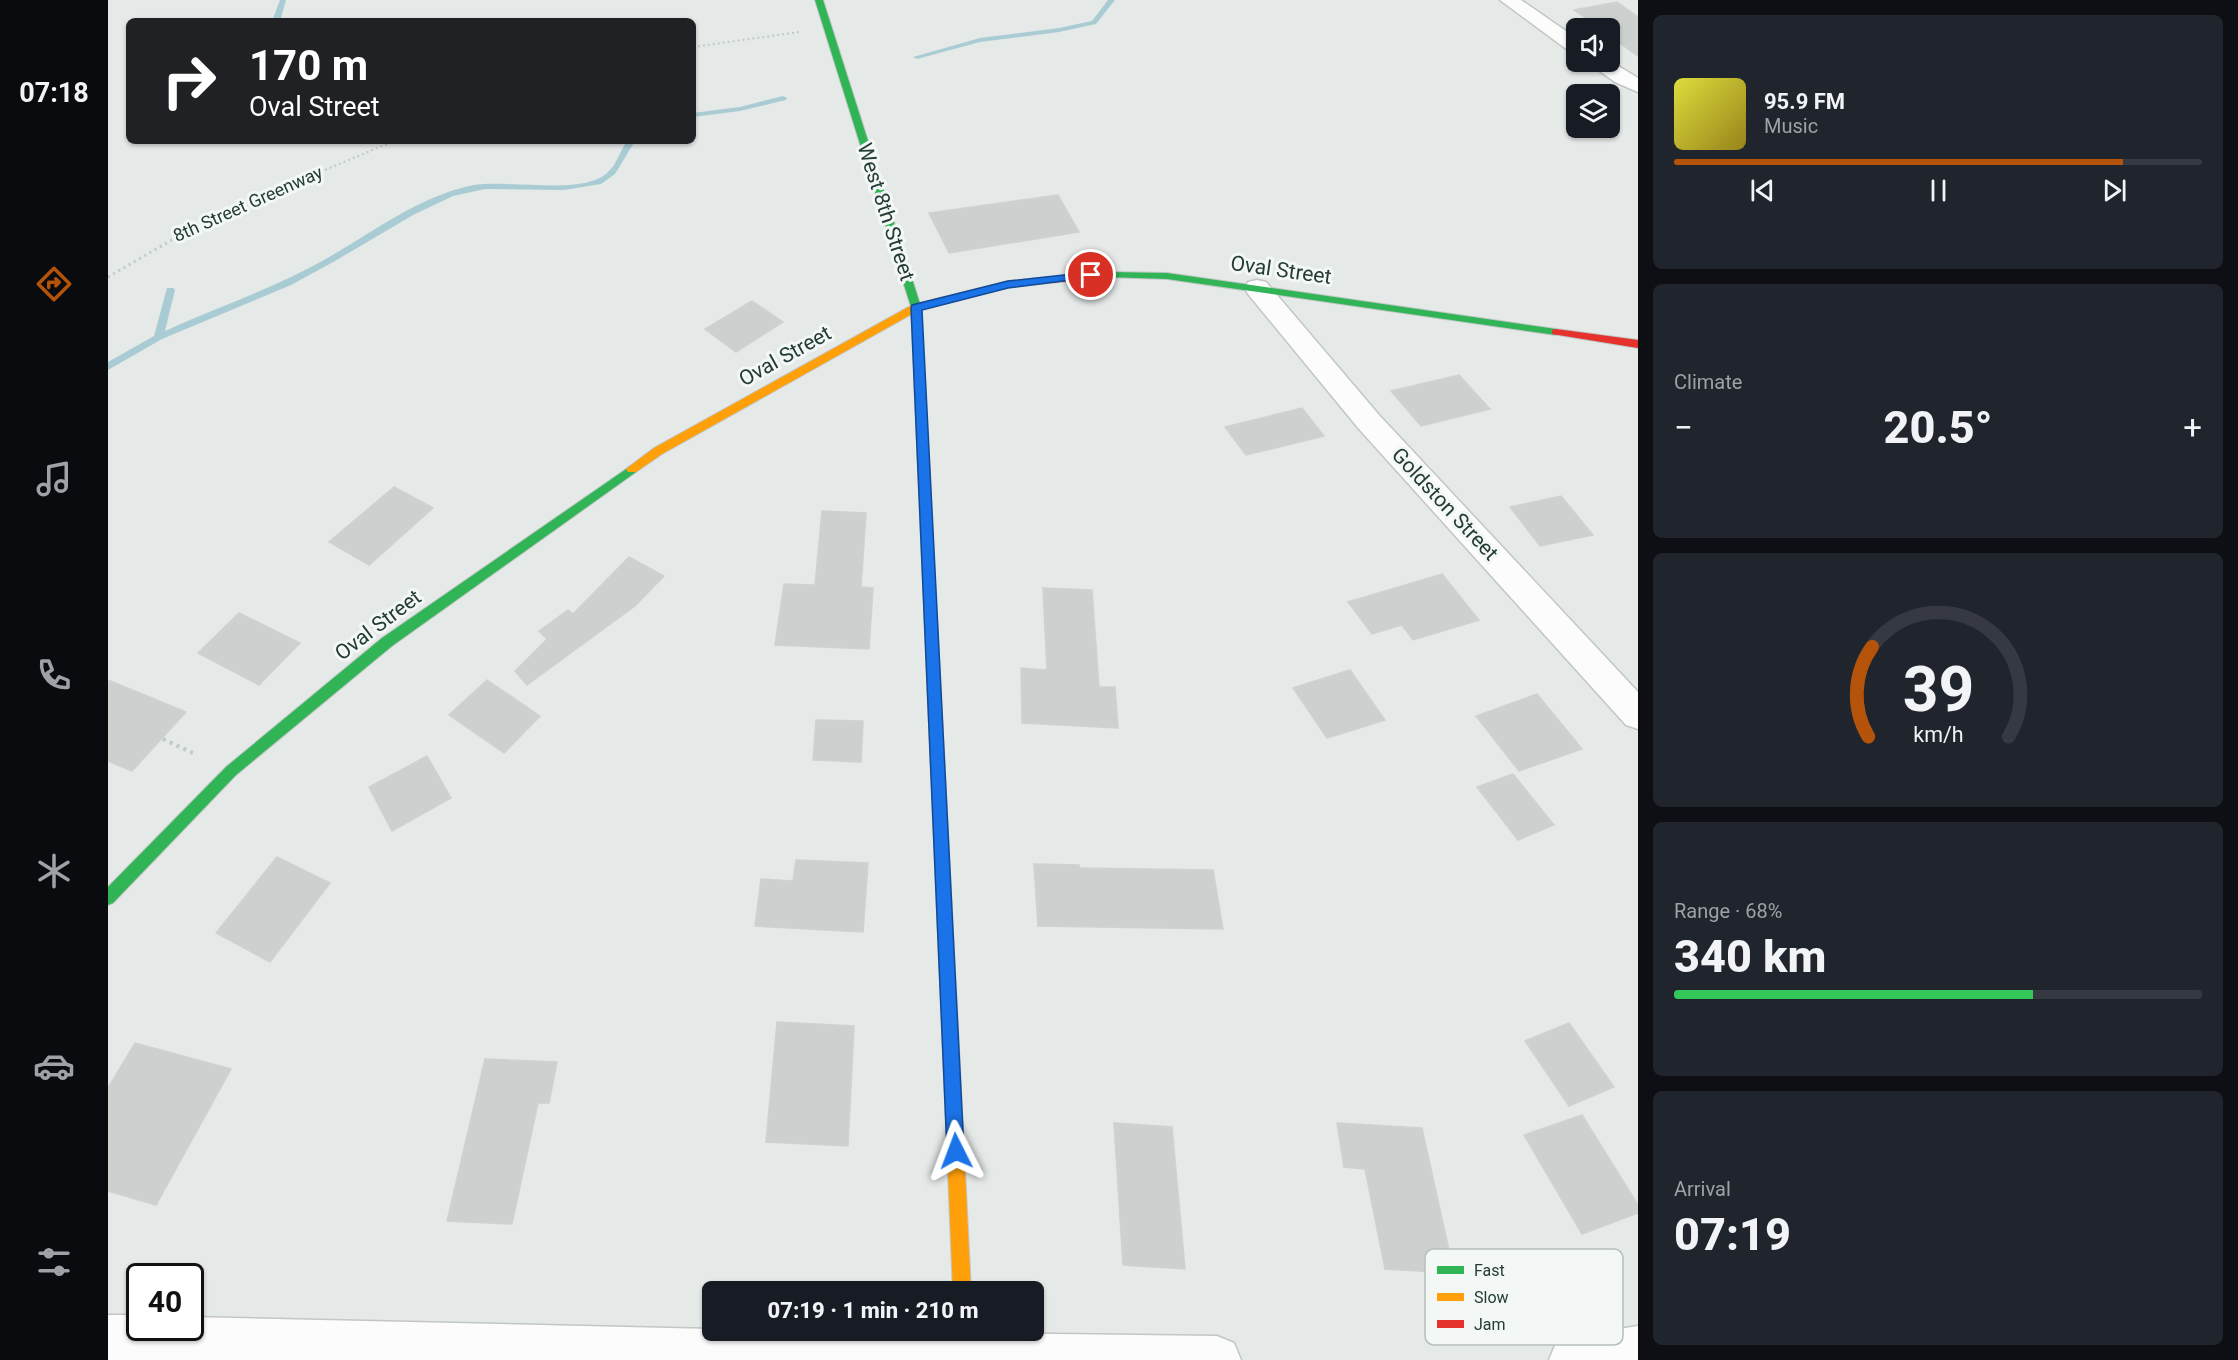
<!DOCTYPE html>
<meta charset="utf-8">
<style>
body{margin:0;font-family:Roboto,sans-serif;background:#20242c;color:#f1f3f6;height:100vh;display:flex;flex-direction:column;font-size:22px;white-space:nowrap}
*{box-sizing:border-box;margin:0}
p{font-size:20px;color:#9ea1a6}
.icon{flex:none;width:33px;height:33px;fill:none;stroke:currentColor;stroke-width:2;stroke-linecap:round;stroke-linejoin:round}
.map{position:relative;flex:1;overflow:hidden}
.side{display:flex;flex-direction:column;gap:15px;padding:15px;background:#0d0f14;width:600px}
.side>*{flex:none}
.top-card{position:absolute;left:18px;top:18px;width:570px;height:126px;border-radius:9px;box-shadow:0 2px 4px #0004;background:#202124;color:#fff;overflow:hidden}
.fabs{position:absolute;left:1458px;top:18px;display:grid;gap:12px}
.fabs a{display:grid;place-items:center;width:54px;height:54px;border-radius:9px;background:#171b24;box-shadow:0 2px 4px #0004;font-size:30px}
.speed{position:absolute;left:18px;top:1263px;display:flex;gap:12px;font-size:30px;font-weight:700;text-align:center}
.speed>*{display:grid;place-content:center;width:78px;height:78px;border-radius:50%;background:#171b24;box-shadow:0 2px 4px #0004;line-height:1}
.speed .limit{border:3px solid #111;border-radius:9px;background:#fff;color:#111}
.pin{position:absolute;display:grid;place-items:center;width:51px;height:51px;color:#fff;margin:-26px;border:3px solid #fff;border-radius:50%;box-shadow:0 2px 6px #0007}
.me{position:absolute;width:66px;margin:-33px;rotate:357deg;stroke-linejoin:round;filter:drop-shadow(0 0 4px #0008)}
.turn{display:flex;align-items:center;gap:21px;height:126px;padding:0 24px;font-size:27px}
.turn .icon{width:78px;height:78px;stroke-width:2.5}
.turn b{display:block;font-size:42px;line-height:51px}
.big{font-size:45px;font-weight:800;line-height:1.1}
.side .widget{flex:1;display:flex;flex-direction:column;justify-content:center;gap:9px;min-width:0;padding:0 21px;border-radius:9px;background:#20242c}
.side .dial{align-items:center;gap:0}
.dial svg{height:156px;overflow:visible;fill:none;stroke:#363941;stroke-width:7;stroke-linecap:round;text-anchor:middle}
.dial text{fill:#f1f3f6;stroke:none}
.song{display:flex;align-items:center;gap:18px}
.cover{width:72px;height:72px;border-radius:9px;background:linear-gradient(135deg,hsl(60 70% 55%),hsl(50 70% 35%))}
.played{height:6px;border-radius:3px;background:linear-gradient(90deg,#b45309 85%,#363941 85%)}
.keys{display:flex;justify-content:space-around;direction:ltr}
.heat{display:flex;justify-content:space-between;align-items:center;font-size:33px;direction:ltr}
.charge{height:9px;border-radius:4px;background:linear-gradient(90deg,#34c759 68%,#363941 0)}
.trip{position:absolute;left:594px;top:1281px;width:342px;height:60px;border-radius:9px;background:#171b24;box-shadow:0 2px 4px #0004;font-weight:800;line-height:60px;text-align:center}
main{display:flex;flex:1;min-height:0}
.tabs{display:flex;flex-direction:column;width:108px;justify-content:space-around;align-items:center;background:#090b0e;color:#9ea1a6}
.tabs .icon{width:42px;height:42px}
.tabs .selected{color:#b45309}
.tabs b{font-size:27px;color:#f1f3f6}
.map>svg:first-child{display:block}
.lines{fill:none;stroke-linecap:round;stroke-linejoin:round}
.stream{fill:#a9ccd4;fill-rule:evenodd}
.building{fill:#ccd0cf;stroke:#ced2d0;stroke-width:1.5}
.street-casing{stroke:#c2c6c4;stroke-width:3}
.fast-casing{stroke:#c0c7c4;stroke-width:2}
.slow-casing{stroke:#c0c7c4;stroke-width:2}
.jam-casing{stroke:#c0c7c4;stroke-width:2}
.path-far2{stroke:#c2c9c6;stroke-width:2;stroke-dasharray:2 3;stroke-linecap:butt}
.path-far1{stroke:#c2c9c6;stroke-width:3;stroke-dasharray:2 4;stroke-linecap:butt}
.path{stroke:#c2c9c6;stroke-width:4;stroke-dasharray:3 4.5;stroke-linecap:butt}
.street{fill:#fbfcfb;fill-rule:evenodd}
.fast{fill:#30b455;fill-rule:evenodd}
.slow{fill:#ff9f0a;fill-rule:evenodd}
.jam{fill:#e5322d;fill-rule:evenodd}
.route{fill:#1a73e8;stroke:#114b97;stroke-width:1.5}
.labels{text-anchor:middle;stroke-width:6;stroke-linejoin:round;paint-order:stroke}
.far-street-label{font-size:18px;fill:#243b36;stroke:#f3f8f6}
.street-label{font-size:21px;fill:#243b36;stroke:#f3f8f6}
.key{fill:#f3f8f6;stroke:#b5bfbc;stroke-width:1.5}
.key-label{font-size:16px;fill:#243b36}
</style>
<main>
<nav class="tabs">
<b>07:18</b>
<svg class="icon selected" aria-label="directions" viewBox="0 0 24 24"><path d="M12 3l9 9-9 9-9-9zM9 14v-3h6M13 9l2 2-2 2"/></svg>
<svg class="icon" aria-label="music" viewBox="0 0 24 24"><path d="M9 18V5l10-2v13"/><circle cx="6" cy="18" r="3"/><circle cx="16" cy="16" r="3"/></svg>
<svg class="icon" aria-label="phone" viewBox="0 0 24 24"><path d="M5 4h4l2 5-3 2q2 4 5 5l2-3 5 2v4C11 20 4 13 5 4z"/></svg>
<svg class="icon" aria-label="climate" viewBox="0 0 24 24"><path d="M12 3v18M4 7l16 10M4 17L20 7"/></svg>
<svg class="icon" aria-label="car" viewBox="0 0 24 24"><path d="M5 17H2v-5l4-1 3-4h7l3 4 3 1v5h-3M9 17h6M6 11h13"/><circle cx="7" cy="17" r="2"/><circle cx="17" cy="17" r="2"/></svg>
<svg class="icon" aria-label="filters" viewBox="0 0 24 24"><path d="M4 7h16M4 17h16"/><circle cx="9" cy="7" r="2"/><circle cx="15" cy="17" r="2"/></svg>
</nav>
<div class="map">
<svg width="1530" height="1360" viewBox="0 0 1530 1360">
<rect width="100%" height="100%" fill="#e5e9e7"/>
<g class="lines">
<g class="stream">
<polygon points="172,0 178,0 172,21 164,21"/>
<polygon points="1000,0 1007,0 988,24 951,32 872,42 809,59 805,57 872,38 951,28 984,21"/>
<polygon points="675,96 679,98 678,100 632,111 585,117 585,113 632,107"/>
<path d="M519 141H527L507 174 493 184 456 190 377 189 345 196 305 215 227 261 183 285 54 339 0 370V362L46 336 59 288H65L67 290 57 331C104 309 153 293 199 269 253 242 301 200 361 186 396 178 476 197 500 172 509 164 512 151 519 141Z"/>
</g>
</g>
<g class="building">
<polygon points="1509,2 1530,17 1530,56 1502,36 1502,28 1492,28 1466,10"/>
<polygon points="950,195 971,232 841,253 821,213"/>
<polygon points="644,301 675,322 628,352 597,329"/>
<polygon points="1351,375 1382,409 1313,426 1283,391"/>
<polygon points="1194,408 1216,436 1138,455 1117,427"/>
<polygon points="286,487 325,508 261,565 221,542"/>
<polygon points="1453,496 1485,535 1432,546 1402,507"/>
<polygon points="714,511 758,513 753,587 765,588 761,649 667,645 676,584 707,585"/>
<polygon points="521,557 556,576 527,606 419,685 407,671 439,639 431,631 460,610 465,614"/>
<polygon points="1334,574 1371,620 1305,640 1294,625 1264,634 1240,602"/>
<polygon points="935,588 984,590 991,687 1007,687 1010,728 914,723 913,668 939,670"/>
<polygon points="131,613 192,643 151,685 90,653"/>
<polygon points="1242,670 1277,720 1219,738 1185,688"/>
<polygon points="0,680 78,712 24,771 0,761"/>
<polygon points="379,680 432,716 396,753 341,715"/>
<polygon points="1429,694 1474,749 1411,771 1368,716"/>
<polygon points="708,720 755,721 753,762 705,760"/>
<polygon points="319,756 343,798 284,831 261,787"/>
<polygon points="1405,774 1446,825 1410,840 1369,787"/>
<polygon points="169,857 222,883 162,962 108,933"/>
<polygon points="688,860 760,863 755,932 647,926 653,879 685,881"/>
<polygon points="926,864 971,865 972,868 1105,870 1115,929 930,926"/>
<polygon points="669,1022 746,1026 740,1146 658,1142"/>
<polygon points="1461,1023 1506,1087 1461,1106 1417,1041"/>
<polygon points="27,1043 123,1069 48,1205 0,1191 0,1088"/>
<polygon points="377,1059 449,1062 441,1103 430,1103 404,1224 339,1221"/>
<polygon points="1474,1115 1530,1205 1530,1213 1474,1234 1416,1135"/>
<polygon points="1006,1123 1064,1127 1077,1269 1015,1265"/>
<polygon points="1229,1123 1314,1128 1346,1273 1277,1269 1257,1169 1236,1167"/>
</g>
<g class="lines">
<g class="street-casing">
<g id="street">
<polygon points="1392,0 1413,0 1468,38 1468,53 1461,51"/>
<polygon points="1502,61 1530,78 1530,92 1507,82 1479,62"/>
<polygon points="1149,280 1158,282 1271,415 1530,692 1530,729 1518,725 1251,429 1140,294 1137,288 1140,282"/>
<polygon points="0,1315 32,1315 32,1328 82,1328 82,1317 604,1329 604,1330 1109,1336 1126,1343 1133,1360 0,1360"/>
<polygon points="1530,1326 1530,1360 1441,1360 1448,1343 1465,1336"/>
</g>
</g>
<g class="fast-casing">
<g id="fast">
<polygon points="707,0 715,0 813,307 814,352 810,353 805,349 803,307"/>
<polygon points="1001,272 1059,273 1448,329 1453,332 1448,335 1059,279 997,277 997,273"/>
<polygon points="524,465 530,469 528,472 284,646 128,775 5,903 0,905 0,887 118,767 274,638"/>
<polygon points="821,576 827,581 850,1028 848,1034 842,1036 836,1034 834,1028 815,581"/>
</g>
</g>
<g class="slow-casing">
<g id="slow">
<polygon points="854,293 859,296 858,298 811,310 554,454 528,472 520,472 518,469 546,448 804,305"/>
<polygon points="810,345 815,349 827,581 821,586 815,581 805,349"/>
<polygon points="842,1020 848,1022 850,1028 863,1292 845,1292 834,1028 836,1022"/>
</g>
</g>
<g class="jam-casing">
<g id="jam">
<polygon points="1001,272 1005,273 1005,277 900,287 854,299 849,296 850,294 900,281"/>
<polygon points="1448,329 1530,340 1530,348 1444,334 1444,330"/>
</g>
</g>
<g class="path-far2">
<polyline points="585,47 691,32"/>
<polyline points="71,235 119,211 286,141"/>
</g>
<polyline class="path-far1" points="0,277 74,234"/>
<polyline class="path" points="55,739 87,754"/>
<use href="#street" class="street"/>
<use href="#fast" class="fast"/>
<use href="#slow" class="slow"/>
<use href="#jam" class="jam"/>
</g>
<polygon class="route" points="983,272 986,273 986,277 900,288 814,310 856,1151 854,1157 848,1160 841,1157 839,1151 803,308 804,305 900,281"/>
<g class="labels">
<g class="far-street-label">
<text transform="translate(140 204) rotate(-24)" y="6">8th Street Greenway</text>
</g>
<g class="street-label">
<text transform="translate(778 212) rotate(72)" y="7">West 8th Street</text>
<text transform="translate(1173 270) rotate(8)" y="7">Oval Street</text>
<text transform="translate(677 356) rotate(-29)" y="7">Oval Street</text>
<text transform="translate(1337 504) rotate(47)" y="7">Goldston Street</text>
<text transform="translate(270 625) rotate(-37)" y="7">Oval Street</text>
</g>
</g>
<rect x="1317" y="1249" width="198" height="96" rx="9" class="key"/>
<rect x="1329" y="1266" width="27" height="8" fill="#30b455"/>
<rect x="1329" y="1293" width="27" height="8" fill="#ff9f0a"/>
<rect x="1329" y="1320" width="27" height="8" fill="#e5322d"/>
<g class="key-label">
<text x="1366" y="1276">Fast</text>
<text x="1366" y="1303">Slow</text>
<text x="1366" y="1330">Jam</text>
</g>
</svg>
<div class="fabs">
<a><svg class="icon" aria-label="sound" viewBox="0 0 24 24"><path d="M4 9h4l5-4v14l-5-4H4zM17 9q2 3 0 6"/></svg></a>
<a><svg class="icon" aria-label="layers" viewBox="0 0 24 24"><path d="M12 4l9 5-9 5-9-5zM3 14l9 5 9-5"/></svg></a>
</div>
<div class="speed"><div class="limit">40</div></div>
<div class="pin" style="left:983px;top:275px;background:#d93025"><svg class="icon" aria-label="arrive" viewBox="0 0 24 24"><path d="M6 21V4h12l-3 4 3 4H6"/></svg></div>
<svg class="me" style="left:848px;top:1151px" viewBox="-20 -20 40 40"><path d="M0-17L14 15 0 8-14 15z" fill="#1a73e8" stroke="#fff" stroke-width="4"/></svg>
<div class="trip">07:19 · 1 min · 210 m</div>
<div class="top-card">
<div class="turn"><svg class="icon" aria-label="right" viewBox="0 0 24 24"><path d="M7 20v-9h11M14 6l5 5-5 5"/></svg><div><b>170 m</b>Oval Street</div></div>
</div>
</div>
<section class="side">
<div class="widget">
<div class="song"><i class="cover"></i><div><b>95.9 FM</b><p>Music</p></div></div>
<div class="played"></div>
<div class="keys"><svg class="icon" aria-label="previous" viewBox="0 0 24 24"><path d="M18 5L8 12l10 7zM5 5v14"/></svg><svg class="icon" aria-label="pause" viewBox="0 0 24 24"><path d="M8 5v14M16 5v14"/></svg><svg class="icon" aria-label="next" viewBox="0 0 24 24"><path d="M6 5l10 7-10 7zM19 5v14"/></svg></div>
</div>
<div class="widget"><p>Climate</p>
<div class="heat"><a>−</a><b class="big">20.5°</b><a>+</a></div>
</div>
<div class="widget dial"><svg viewBox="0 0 100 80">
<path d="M14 69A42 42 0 1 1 86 69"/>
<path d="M14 69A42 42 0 0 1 16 23" stroke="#b45309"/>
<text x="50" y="56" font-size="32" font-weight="700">39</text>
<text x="50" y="72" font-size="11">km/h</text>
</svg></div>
<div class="widget"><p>Range · 68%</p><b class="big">340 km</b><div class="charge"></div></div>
<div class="widget"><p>Arrival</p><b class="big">07:19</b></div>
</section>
</main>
